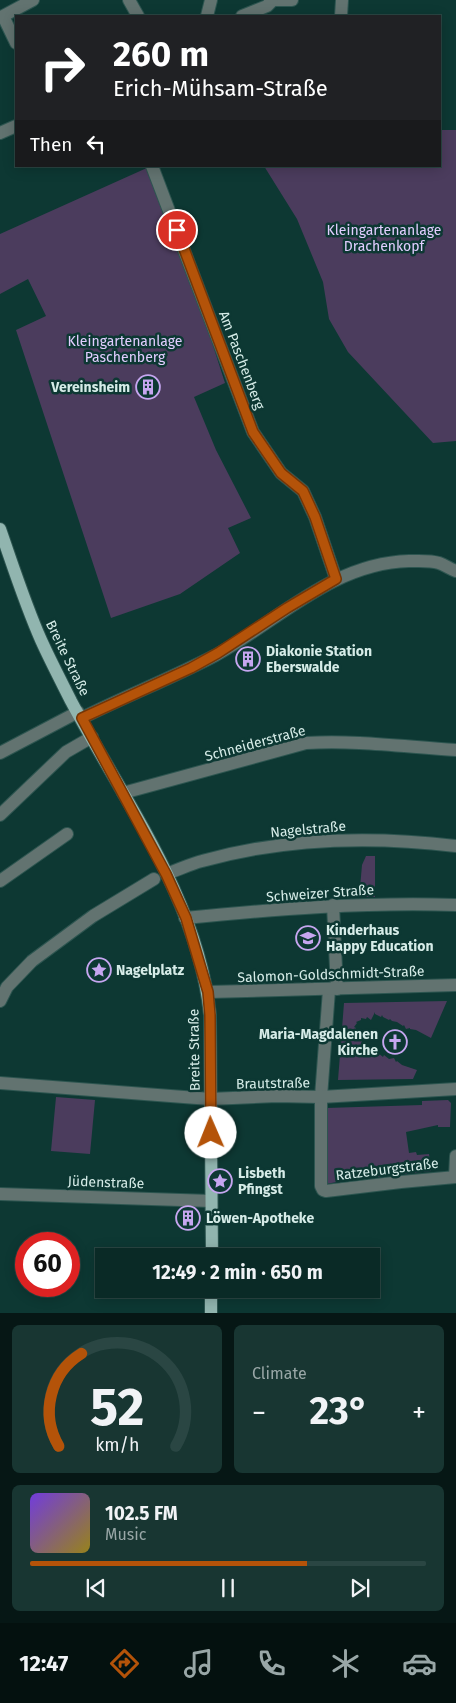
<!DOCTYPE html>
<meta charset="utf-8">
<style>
body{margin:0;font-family:"Fira Sans",sans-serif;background:#183632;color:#f1f3f6;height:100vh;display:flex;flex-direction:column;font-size:19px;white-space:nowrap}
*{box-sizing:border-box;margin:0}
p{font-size:16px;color:#99a7a7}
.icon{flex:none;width:28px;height:28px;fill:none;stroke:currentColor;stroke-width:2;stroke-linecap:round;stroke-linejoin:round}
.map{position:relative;height:1313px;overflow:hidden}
.sheet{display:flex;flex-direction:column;gap:12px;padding:12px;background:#061715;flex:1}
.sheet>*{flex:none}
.hud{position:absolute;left:15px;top:15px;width:426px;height:152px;border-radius:0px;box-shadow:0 2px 12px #0003,0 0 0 1px #2a4643;background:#202124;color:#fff;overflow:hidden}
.speed{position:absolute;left:15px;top:1232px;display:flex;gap:10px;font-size:25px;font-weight:700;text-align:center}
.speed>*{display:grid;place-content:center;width:65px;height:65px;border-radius:50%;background:#0a2a26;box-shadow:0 2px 12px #0003,0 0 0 1px #2a4643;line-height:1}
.speed .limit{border:8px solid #d22;background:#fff;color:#111}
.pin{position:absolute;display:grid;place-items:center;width:42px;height:42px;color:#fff;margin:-21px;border:2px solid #fff;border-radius:50%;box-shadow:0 1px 5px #0007}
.me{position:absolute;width:55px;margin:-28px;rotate:359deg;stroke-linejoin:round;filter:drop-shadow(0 0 4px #0008)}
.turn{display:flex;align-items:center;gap:18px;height:105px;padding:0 15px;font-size:22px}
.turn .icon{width:65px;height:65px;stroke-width:2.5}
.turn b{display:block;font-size:35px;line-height:42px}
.then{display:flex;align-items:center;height:48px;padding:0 15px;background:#0003;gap:10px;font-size:19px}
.big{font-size:38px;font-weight:700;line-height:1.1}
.sheet .card{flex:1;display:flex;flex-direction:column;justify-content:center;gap:8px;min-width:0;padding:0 18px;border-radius:8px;background:#183632}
.sheet .dial{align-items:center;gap:0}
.dial svg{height:130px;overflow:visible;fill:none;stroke:#2a4643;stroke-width:7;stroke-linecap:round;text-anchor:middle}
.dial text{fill:#f1f3f6;stroke:none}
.song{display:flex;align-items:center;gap:15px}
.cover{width:60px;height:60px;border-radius:8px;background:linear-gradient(135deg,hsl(260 70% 55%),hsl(50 70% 35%))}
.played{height:5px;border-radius:2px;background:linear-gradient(90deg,#b45309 70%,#2a4643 70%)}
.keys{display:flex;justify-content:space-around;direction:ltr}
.heat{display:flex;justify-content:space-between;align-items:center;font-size:28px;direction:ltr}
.sheet .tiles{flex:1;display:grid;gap:12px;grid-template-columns:1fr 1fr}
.card:last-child{grid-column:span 2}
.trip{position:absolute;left:95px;top:1248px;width:285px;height:50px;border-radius:0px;background:#0a2a26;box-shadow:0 2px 12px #0003,0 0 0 1px #2a4643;font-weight:700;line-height:50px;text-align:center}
.tabs{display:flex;height:80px;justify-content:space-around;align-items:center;background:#04110f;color:#99a7a7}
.tabs .icon{width:35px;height:35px}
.tabs .on{color:#b45309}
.tabs b{font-size:22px;color:#f1f3f6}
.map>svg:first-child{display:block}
.green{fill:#4b3c5d}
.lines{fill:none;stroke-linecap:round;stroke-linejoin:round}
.minor-casing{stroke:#2d5550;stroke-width:14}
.major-casing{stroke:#2d5550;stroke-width:14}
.minor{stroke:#627370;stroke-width:12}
.major{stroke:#91b5af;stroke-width:12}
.route-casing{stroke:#753606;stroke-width:12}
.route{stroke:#b45309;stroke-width:9}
.labels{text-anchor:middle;stroke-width:5;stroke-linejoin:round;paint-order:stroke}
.park-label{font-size:14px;fill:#e2cdff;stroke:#0d3833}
.street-label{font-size:14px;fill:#d6ece8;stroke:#0d3833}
.poi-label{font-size:14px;font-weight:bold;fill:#d6ece8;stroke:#0d3833;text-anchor:start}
</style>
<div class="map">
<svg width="456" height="1313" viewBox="0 0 456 1313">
<rect width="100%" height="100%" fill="#0d3833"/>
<g class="green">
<polygon points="440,130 456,130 456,441 433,443 348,352 329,319 323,282 297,219 264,166 440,166"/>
<polygon points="149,167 165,196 225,383 194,397 216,450 251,518 228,528 240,553 180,594 111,618 16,330 46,316 28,279 0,294 0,234"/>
<polygon points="366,856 375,856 375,897 367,897 360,888 362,865"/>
<polygon points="447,1001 431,1038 416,1030 410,1029 410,1028 406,1029 404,1025 403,1026 397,1022 392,1021 390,1019 389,1020 383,1017 382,1015 381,1017 375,1014 375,1012 371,1020 367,1017 366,1019 361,1018 361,1020 356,1022 357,1023 354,1027 356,1028 355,1033 357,1033 359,1038 360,1037 363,1038 360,1047 361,1046 368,1048 367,1050 369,1049 375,1052 375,1053 377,1052 377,1054 378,1053 383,1057 384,1055 389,1059 394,1058 396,1062 397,1061 402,1065 417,1070 413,1079 338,1080 344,1003"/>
<polygon points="56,1097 95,1100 90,1154 51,1151"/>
<polygon points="448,1100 451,1103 450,1127 438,1127 438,1125 406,1132 409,1153 416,1152 417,1155 429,1154 431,1171 342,1181 326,1184 326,1108 422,1105 422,1101"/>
</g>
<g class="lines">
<g class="minor-casing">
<g id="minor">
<polyline points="129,0 138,16"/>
<polyline points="270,0 292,0"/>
<polyline points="207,16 211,0"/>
<polyline points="242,16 267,6 272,1"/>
<polyline points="341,16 342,0"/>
<polyline points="16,43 3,16 33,0"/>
<polyline points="0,133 16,126"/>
<polyline points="152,166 253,432 281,473 303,491 315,517 336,579"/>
<path d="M82 718C126 696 172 678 216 655 279 620 333 563 409 561 418 561 430 560 439 563 445 565 450 569 456 571"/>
<polyline points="0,753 78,712"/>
<path d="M123 793 306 743C356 740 406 747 456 750"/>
<polyline points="0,815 66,752 92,737"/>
<path d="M166 874C178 870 190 864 202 861 284 838 372 836 456 846"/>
<polyline points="0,881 67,834"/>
<polyline points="333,905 337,989"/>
<path d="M185 918C275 909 366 902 456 905"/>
<polyline points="329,990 321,1097 321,1186 323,1190 326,1191 401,1182 456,1177"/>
<polyline points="208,992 456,985"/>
<polyline points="0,1001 7,987 32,961 93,916 154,879"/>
<polyline points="0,1083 210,1099 277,1096 321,1097 456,1089"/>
<polyline points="455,1177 456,1156"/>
<polyline points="0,1194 211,1201"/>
</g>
</g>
<g class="major-casing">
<g id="major">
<path d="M0 529C13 566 25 604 41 640 50 660 61 681 71 701 124 801 198 899 210 1015L212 1256"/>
<polyline points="211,1313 211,1289"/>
</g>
</g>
<use href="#minor" class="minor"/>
<use href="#major" class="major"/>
</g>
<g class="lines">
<g class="route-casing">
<polyline id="route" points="177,230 253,432 281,473 303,491 315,517 336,579 287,608 218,653 191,668 82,718 166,874 186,918 208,992 210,1015 211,1133"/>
</g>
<use href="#route" class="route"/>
</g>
<defs>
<g id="building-ring" transform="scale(1.25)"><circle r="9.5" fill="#0d3833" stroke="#c6a6f0" stroke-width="1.5"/><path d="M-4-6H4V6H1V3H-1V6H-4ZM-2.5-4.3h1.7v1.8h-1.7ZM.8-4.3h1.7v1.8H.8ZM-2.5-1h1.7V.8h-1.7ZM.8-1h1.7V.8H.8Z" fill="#c6a6f0"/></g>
<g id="school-ring" transform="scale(1.25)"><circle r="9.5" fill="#0d3833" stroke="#c6a6f0" stroke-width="1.5"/><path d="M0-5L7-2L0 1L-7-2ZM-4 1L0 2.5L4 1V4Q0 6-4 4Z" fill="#c6a6f0"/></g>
<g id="sight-ring" transform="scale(1.25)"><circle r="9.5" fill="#0d3833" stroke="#c6a6f0" stroke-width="1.5"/><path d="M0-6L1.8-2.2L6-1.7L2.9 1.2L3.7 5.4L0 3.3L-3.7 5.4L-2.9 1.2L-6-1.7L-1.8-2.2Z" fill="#c6a6f0"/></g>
<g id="church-ring" transform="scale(1.25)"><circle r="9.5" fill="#0d3833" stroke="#c6a6f0" stroke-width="1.5"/><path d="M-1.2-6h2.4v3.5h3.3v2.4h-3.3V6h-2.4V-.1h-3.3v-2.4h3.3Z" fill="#c6a6f0"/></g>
</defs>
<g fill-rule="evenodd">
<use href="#building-ring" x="148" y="387"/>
<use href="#building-ring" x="248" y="659"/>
<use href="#school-ring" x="308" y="938"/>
<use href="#sight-ring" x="99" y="970"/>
<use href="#church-ring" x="395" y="1042"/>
<use href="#sight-ring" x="220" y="1181"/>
<use href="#building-ring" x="188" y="1218"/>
</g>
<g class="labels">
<g class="park-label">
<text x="384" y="235">Kleingartenanlage<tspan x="384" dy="16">Drachenkopf</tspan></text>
<text x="125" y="346">Kleingartenanlage<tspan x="125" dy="16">Paschenberg</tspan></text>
</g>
<g class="street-label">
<text transform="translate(242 360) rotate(69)" y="5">Am Paschenberg</text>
<text transform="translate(68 658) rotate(64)" y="5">Breite Straße</text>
<text transform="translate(255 743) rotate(-15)" y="5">Schneiderstraße</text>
<text transform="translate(308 829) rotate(-5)" y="5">Nagelstraße</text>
<text transform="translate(320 893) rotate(-4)" y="5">Schweizer Straße</text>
<text transform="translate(331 974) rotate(-2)" y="5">Salomon-Goldschmidt-Straße</text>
<text transform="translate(194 1050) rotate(-91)" y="5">Breite Straße</text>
<text transform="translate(273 1083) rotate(-1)" y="5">Brautstraße</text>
<text transform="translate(387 1169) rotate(-7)" y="5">Ratzeburgstraße</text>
<text transform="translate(106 1182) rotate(2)" y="5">Jüdenstraße</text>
</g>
<g class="poi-label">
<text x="130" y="392" text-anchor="end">Vereinsheim</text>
<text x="266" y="656">Diakonie Station<tspan x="266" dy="16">Eberswalde</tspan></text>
<text x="326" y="935">Kinderhaus<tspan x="326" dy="16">Happy Education</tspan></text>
<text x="116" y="975">Nagelplatz</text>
<text x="378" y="1039" text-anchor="end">Maria-Magdalenen<tspan x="378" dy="16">Kirche</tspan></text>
<text x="238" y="1178">Lisbeth<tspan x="238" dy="16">Pfingst</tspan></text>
<text x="206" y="1223">Löwen-Apotheke</text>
</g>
</g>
</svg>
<div class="speed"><div class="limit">60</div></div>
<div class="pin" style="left:177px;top:230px;background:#d93025"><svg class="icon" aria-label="arrive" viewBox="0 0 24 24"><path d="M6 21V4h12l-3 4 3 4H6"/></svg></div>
<svg class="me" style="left:211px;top:1133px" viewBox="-20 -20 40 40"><circle r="19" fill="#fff"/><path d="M0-13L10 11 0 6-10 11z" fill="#b45309"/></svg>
<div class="trip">12:49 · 2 min · 650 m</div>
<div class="hud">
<div class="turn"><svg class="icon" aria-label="right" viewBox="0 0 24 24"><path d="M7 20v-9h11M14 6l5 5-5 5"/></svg><div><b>260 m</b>Erich-Mühsam-Straße</div></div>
<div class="then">Then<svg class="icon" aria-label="left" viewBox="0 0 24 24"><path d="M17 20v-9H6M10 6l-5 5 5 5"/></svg></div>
</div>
</div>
<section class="sheet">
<div class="tiles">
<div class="card dial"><svg viewBox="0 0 100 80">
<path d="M14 69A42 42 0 1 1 86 69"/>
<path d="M14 69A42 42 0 0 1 28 12" stroke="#b45309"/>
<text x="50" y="56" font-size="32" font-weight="700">52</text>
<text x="50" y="72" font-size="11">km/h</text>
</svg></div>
<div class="card"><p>Climate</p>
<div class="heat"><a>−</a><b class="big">23°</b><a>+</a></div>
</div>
<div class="card">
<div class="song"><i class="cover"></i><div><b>102.5 FM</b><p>Music</p></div></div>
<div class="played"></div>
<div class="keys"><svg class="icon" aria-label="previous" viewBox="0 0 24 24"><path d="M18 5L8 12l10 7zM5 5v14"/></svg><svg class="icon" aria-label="pause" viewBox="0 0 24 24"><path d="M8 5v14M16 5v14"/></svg><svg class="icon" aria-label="next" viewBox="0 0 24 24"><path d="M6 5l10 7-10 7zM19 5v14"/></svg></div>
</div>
</div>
</section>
<nav class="tabs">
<b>12:47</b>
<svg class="icon on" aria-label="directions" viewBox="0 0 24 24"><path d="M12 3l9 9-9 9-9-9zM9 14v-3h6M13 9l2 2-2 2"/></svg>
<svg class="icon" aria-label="music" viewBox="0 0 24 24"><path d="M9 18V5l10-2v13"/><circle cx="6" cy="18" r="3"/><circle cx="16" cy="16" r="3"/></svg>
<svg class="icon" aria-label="phone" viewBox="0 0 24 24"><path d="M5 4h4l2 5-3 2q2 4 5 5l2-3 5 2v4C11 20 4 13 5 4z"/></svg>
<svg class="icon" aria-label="climate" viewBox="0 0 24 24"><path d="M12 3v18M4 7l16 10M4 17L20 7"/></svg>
<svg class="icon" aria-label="car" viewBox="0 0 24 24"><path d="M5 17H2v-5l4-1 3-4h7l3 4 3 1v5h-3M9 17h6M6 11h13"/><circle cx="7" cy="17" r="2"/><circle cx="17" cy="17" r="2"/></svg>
</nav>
